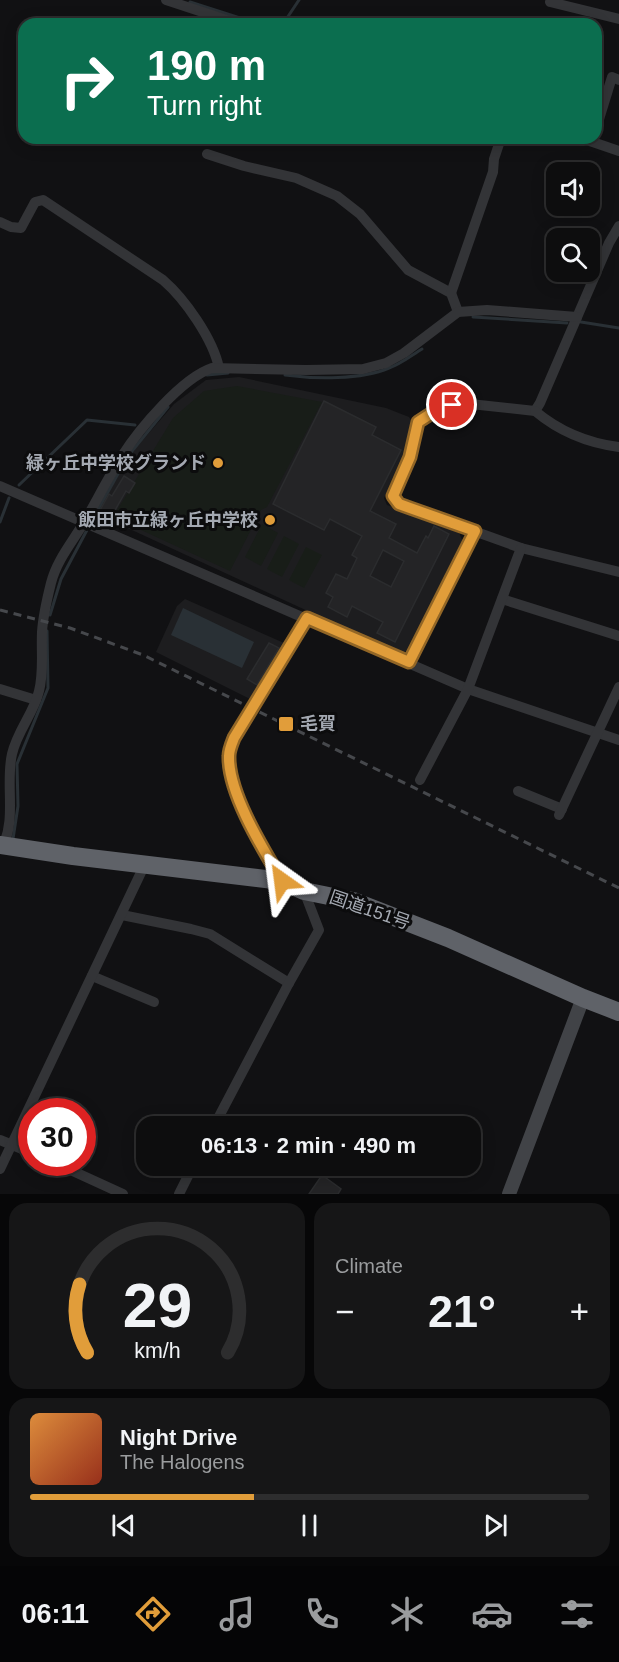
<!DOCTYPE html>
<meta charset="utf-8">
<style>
body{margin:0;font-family:Arial,"Noto Sans JP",sans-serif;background:#161617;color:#f1f3f6;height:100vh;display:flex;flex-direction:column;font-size:22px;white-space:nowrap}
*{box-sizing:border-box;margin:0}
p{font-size:20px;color:#9a9c9e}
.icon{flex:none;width:33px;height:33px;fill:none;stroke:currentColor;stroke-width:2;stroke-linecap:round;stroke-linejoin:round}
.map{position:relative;height:1194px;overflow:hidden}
.drawer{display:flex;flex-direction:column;gap:9px;padding:9px;background:#070708;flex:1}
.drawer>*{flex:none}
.top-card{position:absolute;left:18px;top:18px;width:584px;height:126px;border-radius:18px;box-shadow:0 3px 15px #0003,0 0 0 2px #2d2d2e;background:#0b6e4f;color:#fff;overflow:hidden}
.controls{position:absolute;left:546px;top:162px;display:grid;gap:12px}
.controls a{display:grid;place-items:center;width:54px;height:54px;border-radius:12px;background:#0d0d0e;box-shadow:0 3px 15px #0003,0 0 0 2px #2d2d2e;font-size:30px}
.speed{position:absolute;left:18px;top:1098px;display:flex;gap:12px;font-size:30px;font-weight:700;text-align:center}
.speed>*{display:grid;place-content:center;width:78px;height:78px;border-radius:50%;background:#0d0d0e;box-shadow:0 3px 15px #0003,0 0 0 2px #2d2d2e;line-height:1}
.speed .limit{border:9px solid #d22;background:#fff;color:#111}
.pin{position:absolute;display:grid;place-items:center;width:51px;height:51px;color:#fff;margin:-26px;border:3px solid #fff;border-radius:50%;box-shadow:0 2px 6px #0007}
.me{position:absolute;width:66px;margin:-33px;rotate:329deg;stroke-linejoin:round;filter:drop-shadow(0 0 4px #0008)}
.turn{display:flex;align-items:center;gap:21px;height:126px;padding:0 30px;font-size:27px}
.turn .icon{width:78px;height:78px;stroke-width:2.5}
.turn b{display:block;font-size:42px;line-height:51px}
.big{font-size:45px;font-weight:700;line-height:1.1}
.drawer .tile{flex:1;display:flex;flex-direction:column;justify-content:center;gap:9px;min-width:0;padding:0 21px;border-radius:18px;background:#161617}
.drawer .dial{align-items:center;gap:0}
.dial svg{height:156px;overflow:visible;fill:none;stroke:#2d2d2e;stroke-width:7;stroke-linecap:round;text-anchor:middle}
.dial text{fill:#f1f3f6;stroke:none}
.song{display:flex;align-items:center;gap:18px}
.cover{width:72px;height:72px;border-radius:9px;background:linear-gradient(135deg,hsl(30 70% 55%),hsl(10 70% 35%))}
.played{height:6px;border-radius:3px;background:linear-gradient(90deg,#e19d3a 40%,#2d2d2e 40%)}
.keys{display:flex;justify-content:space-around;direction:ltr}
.heat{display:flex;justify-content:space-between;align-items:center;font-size:33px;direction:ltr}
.drawer .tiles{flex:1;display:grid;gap:9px;grid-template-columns:1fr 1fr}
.tile:last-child{grid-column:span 2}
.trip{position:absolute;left:136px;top:1116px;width:345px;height:60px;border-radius:18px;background:#0d0d0e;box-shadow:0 3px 15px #0003,0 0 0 2px #2d2d2e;font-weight:700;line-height:60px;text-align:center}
.tab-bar{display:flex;height:96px;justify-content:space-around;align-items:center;background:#050506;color:#9a9c9e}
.tab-bar .icon{width:42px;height:42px}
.tab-bar .current{color:#e19d3a}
.tab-bar b{font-size:27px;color:#f1f3f6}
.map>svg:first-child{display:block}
.built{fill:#1d1d1f}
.green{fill:#181d18}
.water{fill:#293035}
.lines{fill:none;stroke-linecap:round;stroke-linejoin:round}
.stream{stroke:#293035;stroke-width:3}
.building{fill:#242426;stroke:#2b2c2e;stroke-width:1.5;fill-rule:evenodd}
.street{stroke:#333437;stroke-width:10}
.secondary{stroke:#414347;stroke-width:14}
.highway{stroke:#5f6268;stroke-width:18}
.rail{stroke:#46484c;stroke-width:3;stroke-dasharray:8 6;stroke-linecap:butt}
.route-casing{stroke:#926626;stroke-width:15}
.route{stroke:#e19d3a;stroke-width:10}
.poi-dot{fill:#e19d3a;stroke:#0c0c0d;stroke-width:2}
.labels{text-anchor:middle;stroke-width:6;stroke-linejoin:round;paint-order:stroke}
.poi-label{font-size:18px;font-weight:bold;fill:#a4a9b2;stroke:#0c0c0d;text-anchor:end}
.street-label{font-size:18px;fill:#a4a9b2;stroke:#0c0c0d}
</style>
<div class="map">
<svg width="619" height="1194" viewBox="0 0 619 1194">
<rect width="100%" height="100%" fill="#111113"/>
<g class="built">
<polygon points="239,377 386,408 409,417 411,420 404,457 384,498 387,505 458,530 463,542 410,649 401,654 95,513 135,449 174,404 206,380"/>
<polygon points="185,599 284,643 250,699 156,652 177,606"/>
</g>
<g class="green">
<polygon points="237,386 322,402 267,507 261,510 230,571 113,517 173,418 204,391"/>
<polygon points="262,524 278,533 261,566 245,557"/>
<polygon points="284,536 299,544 282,577 267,569"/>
<polygon points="306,547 322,555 304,588 289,580"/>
</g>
<polygon class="water" points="183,608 254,642 242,668 171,635"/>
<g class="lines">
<g class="stream">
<polyline points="190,2 259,24"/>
<polyline points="283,24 299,0"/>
<polyline points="473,317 567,323"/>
<polyline points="581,322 619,328"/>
<polyline points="207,375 228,373"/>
<path d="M285 375C315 379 361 380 389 368 401 364 412 355 422 349"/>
<polyline points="19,485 87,420 135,425"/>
<polyline points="95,515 128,456 168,407"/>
<polyline points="0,522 9,498"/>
<polyline points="50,615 61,579 87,530"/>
<polyline points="13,839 18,806 17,764 48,688 47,631"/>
</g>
</g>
<g class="building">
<path d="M324 401 376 427 372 435 401 450 370 511 396 524 389 538 417 553 426 536 428 538 434 526 449 534 395 642 377 633 383 622 352 606 347 617 328 607 333 597 326 593 336 574 347 579 357 558 352 555 362 536 330 519 324 530 273 504ZM383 550 404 561 391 587 370 576Z"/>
<polygon points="124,476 135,483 129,493 126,491 110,519 99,512 109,494 112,496"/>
<polygon points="269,643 279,648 257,685 247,679"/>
<polygon points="322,1175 341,1189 338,1194 309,1194"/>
</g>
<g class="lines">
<g class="street">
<polyline points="166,0 239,24"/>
<polyline points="551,0 550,2 619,19"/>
<polyline points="596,129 612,77 619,80"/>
<polyline points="581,138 619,151"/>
<polyline points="207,154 244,166 296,178 337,196 360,214 408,270 451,293 458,312"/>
<path d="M0 222 11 227 21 228 35 202 43 200 163 280C185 299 213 339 219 368"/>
<polyline points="619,226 609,243 540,403 535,411 461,403 444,407 422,418 416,426 410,457 393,496 399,504 410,508 521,548 619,572"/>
<polyline points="451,293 493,172 494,159 501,138"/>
<path d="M535 411C560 432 587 443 619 447"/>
<polyline points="0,486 468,689 619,740"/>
<polyline points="502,599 619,636"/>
<polyline points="409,662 475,531"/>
<polyline points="0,689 36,700"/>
<polyline points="420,780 468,689 521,548"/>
<polyline points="518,791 562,809"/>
<polyline points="559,815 619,687"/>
<path d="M2 848C17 819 5 784 12 754 17 731 34 713 39 691 44 672 41 652 42 632 43 616 47 599 51 583 57 559 74 540 86 519 98 498 109 476 122 456 139 429 182 378 212 368L306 370 363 369 386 363 404 353 458 312 487 310 577 317"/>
<path d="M282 881C263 849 228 793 229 756 229 750 232 743 234 738L307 618"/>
<polyline points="122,915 191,929 210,934 289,983"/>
<polyline points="92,976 154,1002"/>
<polyline points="214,1126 289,983 319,930 304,891"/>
<polyline points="0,1140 32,1153"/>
<polyline points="53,1162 123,1194"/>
<polyline points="0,1169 145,864"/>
<polyline points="179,1194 193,1166"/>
</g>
<polyline class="secondary" points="509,1194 583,998"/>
<polyline class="highway" points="0,845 73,856 282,881 304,891 353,901 448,938 583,998 619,1012"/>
<polyline class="rail" points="0,610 70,628 143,655 619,888"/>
</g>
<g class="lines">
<g class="route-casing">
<path id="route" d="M282 881C263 849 228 793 229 756 229 750 232 743 234 738L307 618 409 662 475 531 410 508 399 504 393 496 410 457 418 422 435 411 452 405"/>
</g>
<use href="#route" class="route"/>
</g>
<g class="poi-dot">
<circle cx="218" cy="463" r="6"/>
<circle cx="270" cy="520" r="6"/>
<rect x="278" y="716" width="16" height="16" rx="3"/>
</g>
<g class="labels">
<g class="poi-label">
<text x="206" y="469">緑ヶ丘中学校グランド</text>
<text x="258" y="526">飯田市立緑ヶ丘中学校</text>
<text x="300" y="730" text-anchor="start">毛賀</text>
</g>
<g class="street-label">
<text transform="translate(370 910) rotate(19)" y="6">国道151号</text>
</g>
</g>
</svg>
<div class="controls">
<a><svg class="icon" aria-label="sound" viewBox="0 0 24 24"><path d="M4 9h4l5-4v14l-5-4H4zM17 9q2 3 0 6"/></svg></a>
<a><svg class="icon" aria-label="search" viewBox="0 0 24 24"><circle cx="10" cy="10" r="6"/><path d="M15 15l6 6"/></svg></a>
</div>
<div class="speed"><div class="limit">30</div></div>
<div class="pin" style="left:452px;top:405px;background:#d93025"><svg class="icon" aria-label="arrive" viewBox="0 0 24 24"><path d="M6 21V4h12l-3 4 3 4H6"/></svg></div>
<svg class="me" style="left:282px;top:881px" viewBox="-20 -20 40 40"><path d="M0-17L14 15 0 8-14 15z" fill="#e19d3a" stroke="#fff" stroke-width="4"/></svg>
<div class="trip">06:13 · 2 min · 490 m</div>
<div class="top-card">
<div class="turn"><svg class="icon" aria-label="right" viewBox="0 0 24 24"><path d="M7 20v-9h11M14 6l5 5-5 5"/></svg><div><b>190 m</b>Turn right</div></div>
</div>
</div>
<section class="drawer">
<div class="tiles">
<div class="tile dial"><svg viewBox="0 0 100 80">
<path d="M14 69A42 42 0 1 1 86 69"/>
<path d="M14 69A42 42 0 0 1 10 34" stroke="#e19d3a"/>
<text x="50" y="56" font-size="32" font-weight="700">29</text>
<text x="50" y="72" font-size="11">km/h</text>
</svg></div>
<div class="tile"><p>Climate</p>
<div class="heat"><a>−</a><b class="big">21°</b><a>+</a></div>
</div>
<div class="tile">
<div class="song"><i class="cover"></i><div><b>Night Drive</b><p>The Halogens</p></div></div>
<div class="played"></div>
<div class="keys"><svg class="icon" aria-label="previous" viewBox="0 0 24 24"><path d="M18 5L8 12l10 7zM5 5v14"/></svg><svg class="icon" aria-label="pause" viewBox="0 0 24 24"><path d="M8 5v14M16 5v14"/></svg><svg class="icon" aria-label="next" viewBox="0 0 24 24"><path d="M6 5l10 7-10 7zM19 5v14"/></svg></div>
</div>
</div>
</section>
<nav class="tab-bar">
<b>06:11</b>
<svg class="icon current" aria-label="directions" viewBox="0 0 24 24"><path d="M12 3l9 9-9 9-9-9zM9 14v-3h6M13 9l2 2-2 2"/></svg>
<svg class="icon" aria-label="music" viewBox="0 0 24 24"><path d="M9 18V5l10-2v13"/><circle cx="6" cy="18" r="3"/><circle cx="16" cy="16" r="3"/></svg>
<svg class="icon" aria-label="phone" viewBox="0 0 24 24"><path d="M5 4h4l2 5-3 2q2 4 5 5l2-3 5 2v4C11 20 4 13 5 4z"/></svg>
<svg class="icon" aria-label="climate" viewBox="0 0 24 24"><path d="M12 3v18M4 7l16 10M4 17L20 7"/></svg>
<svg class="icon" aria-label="car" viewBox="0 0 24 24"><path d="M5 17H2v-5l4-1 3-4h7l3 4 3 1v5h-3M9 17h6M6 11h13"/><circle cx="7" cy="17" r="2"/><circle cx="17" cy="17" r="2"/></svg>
<svg class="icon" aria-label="filters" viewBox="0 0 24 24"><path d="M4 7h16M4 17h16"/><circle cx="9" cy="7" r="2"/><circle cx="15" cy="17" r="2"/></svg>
</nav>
